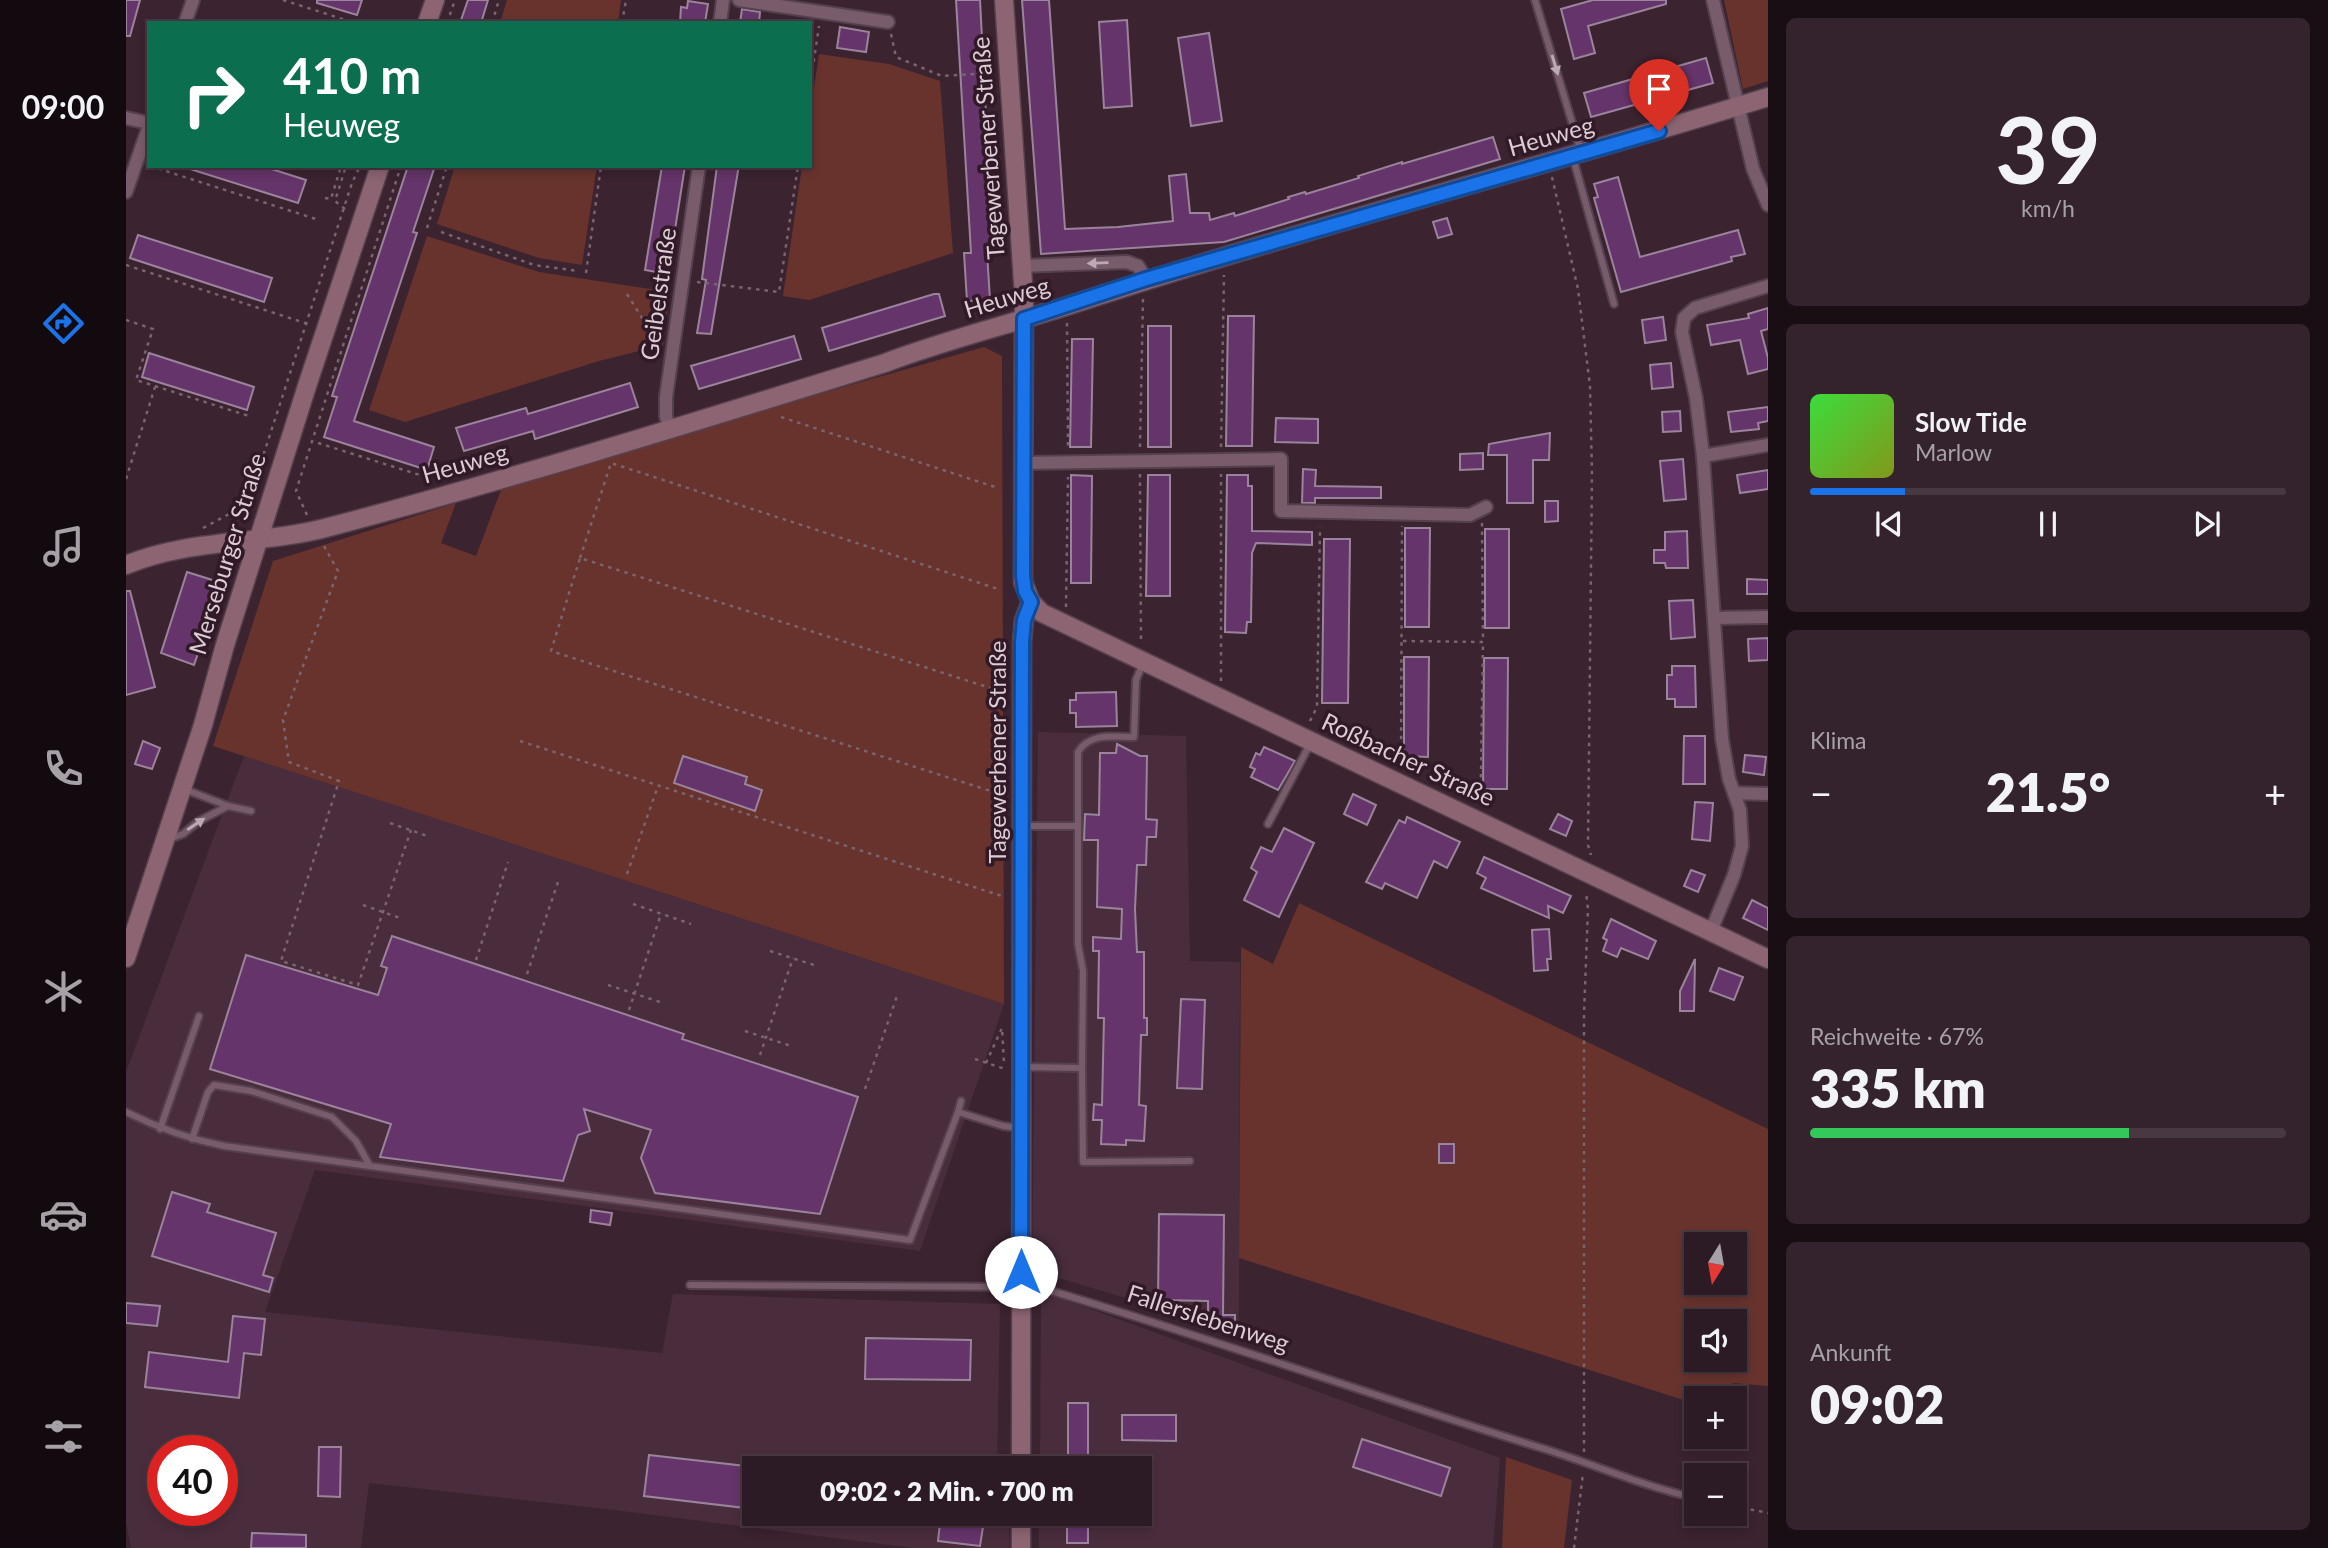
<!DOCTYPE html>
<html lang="de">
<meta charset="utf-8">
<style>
body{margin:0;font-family:Lato,sans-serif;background:#34232c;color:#f1f3f6;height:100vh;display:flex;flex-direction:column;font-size:26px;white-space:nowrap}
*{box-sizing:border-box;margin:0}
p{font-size:23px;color:#a6a1a6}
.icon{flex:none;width:38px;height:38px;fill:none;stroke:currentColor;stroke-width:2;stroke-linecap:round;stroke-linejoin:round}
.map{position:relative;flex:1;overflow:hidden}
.side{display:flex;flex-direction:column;gap:18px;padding:18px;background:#180e14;width:560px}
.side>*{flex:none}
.top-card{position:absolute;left:21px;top:21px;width:665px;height:147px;border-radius:0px;box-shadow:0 4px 10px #0003,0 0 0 2px #483841;background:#0b6e4f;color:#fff;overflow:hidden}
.needle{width:46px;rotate:191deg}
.controls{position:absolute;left:1558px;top:1232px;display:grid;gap:14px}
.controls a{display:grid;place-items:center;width:63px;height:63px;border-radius:0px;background:#2c1a24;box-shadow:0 4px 10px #0003,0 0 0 2px #483841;font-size:35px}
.speed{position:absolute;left:21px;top:1435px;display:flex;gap:14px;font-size:35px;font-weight:700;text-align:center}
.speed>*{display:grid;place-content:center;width:91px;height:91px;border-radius:50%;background:#2c1a24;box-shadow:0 4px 10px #0003,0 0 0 2px #483841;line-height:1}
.speed .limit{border:10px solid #d22;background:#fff;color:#111}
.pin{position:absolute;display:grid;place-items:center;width:60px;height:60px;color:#fff;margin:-72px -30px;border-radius:50% 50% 50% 0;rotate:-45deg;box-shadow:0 0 7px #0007}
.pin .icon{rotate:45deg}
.me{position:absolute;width:77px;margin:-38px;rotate:0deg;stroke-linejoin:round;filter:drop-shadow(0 0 5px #0008)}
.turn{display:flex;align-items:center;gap:24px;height:147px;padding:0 21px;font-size:32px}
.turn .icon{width:91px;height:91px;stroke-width:2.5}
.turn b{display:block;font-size:49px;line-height:60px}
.big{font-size:52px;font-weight:800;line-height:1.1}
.side .card{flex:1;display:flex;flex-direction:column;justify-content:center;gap:10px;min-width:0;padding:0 24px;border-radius:10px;background:#34232c}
.side .dial{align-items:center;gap:0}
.dial b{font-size:91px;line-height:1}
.song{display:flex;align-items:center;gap:21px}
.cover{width:84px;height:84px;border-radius:10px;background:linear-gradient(135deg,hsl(120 70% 55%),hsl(70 70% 35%))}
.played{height:7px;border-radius:4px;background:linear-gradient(90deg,#1a73e8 20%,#483841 20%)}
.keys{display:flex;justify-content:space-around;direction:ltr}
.heat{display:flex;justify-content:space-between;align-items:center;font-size:38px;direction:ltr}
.charge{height:10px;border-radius:5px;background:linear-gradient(90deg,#34c759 67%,#483841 0)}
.trip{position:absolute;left:616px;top:1456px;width:410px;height:70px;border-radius:0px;background:#2c1a24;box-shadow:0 4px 10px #0003,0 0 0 2px #483841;font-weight:800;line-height:70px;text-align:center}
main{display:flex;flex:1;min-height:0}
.tabs{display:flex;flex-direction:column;width:126px;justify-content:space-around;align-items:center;background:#120a0e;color:#a6a1a6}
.tabs .icon{width:49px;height:49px}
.tabs .selected{color:#1a73e8}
.tabs b{font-size:32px;color:#f1f3f6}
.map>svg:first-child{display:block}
.built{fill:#4a2d3d;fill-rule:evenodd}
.green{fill:#68332d;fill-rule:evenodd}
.building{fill:#65346a;stroke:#9a849b;stroke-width:2}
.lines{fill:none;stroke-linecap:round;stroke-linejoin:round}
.lane-casing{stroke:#55414d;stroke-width:10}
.street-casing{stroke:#55414d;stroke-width:16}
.secondary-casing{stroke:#55414d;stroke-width:21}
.path{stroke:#79646f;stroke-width:2.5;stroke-dasharray:3.5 5;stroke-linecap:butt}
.lane{stroke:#785c6b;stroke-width:6}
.street{stroke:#785c6b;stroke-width:12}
.secondary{stroke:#8c6472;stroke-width:18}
.oneway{fill:#beaab4}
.route-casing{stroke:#114b97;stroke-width:18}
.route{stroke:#1a73e8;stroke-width:12}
.labels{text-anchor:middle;stroke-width:7;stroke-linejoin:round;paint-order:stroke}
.street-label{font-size:24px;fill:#dcccd4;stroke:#311927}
</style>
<main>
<nav class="tabs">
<b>09:00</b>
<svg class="icon selected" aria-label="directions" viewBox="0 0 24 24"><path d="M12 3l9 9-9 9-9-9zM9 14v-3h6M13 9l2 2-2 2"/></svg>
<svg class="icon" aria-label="music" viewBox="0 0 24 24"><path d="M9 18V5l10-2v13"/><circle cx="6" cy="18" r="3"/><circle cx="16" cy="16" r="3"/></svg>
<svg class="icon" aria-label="phone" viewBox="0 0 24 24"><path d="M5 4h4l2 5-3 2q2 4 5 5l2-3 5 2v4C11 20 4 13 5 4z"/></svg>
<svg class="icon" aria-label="climate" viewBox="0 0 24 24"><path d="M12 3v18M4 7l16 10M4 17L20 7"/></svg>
<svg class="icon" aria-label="car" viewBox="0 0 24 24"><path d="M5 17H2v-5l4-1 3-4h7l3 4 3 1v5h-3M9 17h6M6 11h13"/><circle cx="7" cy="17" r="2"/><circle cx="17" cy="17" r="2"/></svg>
<svg class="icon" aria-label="filters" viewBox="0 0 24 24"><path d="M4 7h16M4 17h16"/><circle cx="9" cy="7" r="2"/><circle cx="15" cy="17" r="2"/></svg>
</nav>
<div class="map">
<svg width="1642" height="1548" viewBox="0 0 1642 1548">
<rect width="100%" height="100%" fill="#3b2330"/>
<g class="built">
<polygon points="912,732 1060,736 1064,961 1114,962 1113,1332 906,1270"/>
<path d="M118 756 878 1004 794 1251 189 1170 139 1312 536 1353 547 1294 874 1304 871 1468H628V1514H883V1548H787L489 1510 243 1483 235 1548H5L0 1522V1072ZM37 1451H96V1510H37Z"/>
<polygon points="915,1291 1374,1458 1367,1548 913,1548 913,1514 1013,1514 1013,1468 914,1468"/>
</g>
<g class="green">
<polygon points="381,0 495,0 492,23 374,23"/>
<polygon points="1598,0 1642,0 1642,81 1617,89"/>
<polygon points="693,54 763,64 814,81 827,253 683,300 657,296 676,166 684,166 684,114"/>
<polygon points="329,166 471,166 456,265 413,258 311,224"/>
<polygon points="301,236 413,272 544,292 537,345 473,361 279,422 243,410"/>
<polygon points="858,347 876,356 878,1004 87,746 147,561 330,503 315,543 350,556 375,490 489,452"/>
<path d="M1173 903 1642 1129V1386L1607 1383 1606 1398H1570V1404L1113 1258 1115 947 1147 964ZM1570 1244H1608V1283H1570ZM1570 1321H1608V1360H1570Z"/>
<polygon points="1380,1457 1446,1480 1438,1548 1376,1548"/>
</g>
<g class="building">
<polygon points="0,0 14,0 4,36 0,36"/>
<polygon points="191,0 236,0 231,15 191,3"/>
<polygon points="342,0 362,0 355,23 334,23"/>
<polygon points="830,0 854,0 867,252 861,252 864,300 841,301 838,253 845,253"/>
<polygon points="896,0 923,0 939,229 992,227 1047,221 1043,176 1060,174 1064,213 1083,213 1084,220 1108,213 1109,216 1163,199 1162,197 1179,192 1180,194 1233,178 1232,176 1276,162 1276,164 1367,137 1374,159 1098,242 915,254"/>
<polygon points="1467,0 1540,0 1540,4 1462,26 1469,53 1448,59 1435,9"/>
<polygon points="562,1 582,4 579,23 554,23 555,7 561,8"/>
<polygon points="616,9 634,12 633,23 614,23"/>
<polygon points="1001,20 1006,106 978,108 973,22"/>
<polygon points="714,27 743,32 740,52 711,48"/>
<polygon points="1083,33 1096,121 1065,126 1052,38"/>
<polygon points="1580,58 1587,83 1465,117 1458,93"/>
<polygon points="64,166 136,166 180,180 172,203 64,169"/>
<polygon points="282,166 309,166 287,232 291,233 228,421 308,447 301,470 198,437 211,397 206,396"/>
<polygon points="536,166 559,166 542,274 519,270"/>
<polygon points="591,166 612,166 612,171 585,334 571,333 580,280 576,279"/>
<polygon points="1492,177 1514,257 1612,230 1619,254 1605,257 1606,261 1495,292 1468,198 1472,197 1468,184"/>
<polygon points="1321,218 1326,234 1312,238 1307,222"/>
<polygon points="12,235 146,278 138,302 4,258"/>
<polygon points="808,294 813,294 819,316 703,351 696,328"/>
<polygon points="1642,308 1642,329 1635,331 1642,358 1642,369 1622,374 1614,340 1585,345 1581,325 1623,318 1622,314"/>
<polygon points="1102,316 1128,316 1126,446 1100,446"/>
<polygon points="1537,317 1540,340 1519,343 1516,320"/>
<rect x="1022" y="326" width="23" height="121"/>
<polygon points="668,336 675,359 573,389 565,366"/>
<polygon points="946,339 967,339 965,447 944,447"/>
<polygon points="23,353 128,387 121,410 16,377"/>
<polygon points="1545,363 1547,387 1526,389 1524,365"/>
<polygon points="504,383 512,407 409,439 407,431 338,451 330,428 400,408 402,414"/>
<polygon points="1642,407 1642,421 1632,423 1633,429 1605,432 1602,412"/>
<polygon points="1554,411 1555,431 1537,432 1536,412"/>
<polygon points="1150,418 1192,419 1192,443 1149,442"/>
<polygon points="1424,433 1423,460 1407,460 1407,503 1381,503 1381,455 1362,455 1363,444"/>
<polygon points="1357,453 1357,469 1334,470 1334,454"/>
<polygon points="1557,459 1560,499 1538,501 1534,461"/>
<polygon points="1177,469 1190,470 1189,486 1255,487 1255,498 1189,498 1189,503 1176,503"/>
<polygon points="1642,470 1642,489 1614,493 1611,475"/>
<polygon points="945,475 966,476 965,583 945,583"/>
<polygon points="1022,475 1044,475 1044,596 1020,596"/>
<polygon points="1101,475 1122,475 1122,486 1126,486 1126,531 1186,532 1186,545 1130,543 1126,553 1125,622 1121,622 1120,633 1099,632"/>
<polygon points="1419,501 1432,501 1432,521 1419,522"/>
<polygon points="1279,528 1304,528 1303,627 1279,627"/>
<rect x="1359" y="529" width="24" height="99"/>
<polygon points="1561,531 1562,568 1540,568 1539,563 1528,563 1528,550 1539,550 1539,532"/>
<polygon points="1198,539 1224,539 1222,703 1196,703"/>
<polygon points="61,572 96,583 68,665 35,653"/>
<polygon points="1621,579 1642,580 1642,594 1621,594"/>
<polygon points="0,591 4,591 29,687 0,695"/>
<polygon points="1567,600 1569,637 1545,639 1543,601"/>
<polygon points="1642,638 1642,660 1623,661 1622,639"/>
<polygon points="1278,657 1303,657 1302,757 1278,756"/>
<polygon points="1358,658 1382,658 1381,789 1357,789"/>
<polygon points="1546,666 1569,666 1570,707 1549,707 1549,699 1541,699 1541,675 1546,675"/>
<polygon points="990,692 991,726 950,727 950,713 944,713 944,700 950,700 950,693"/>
<polygon points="1558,736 1579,736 1579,784 1557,784"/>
<polygon points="17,741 34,748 26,769 9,764"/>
<polygon points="991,744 1014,756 1021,756 1020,819 1031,820 1030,837 1021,837 1020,865 1011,865 1009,909 1011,952 1018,952 1018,1018 1021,1018 1021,1035 1015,1035 1013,1105 1020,1106 1018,1141 1000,1140 1000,1145 975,1144 976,1120 967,1120 968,1104 976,1105 978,1018 972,1018 973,951 967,951 967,937 995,939 996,909 971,907 972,840 958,840 959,814 973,815 974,753 990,753"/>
<polygon points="1138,747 1169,761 1152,790 1125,777 1129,769 1124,767 1130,753 1134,755"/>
<polygon points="1619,755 1640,757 1638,775 1617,772"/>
<polygon points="557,756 621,777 619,784 636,790 629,811 548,783"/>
<polygon points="1227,794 1250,805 1241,825 1218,814"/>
<polygon points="1569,802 1587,803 1584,841 1566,839"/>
<polygon points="1432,814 1446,821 1440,836 1424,829"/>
<polygon points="1281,817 1334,842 1321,868 1308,861 1291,898 1259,883 1256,889 1240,882 1273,820 1279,823"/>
<polygon points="1158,828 1188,843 1153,917 1118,900 1131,872 1125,868 1135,847 1146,852"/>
<polygon points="1358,857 1445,896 1437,913 1422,906 1423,918 1355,888 1360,878 1351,873"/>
<polygon points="1565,870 1579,875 1572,892 1558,886"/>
<polygon points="1626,900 1642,908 1642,930 1617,918"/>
<polygon points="1485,919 1530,941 1522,959 1495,948 1491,957 1477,951 1481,940 1477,938"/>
<polygon points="1423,929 1425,959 1421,959 1422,970 1408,971 1406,930"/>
<polygon points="266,936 558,1034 556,1039 732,1097 694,1214 529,1193 515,1158 525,1130 458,1109 464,1131 452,1135 437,1181 254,1157 265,1124 84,1069 120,955 252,995 261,968 255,966"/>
<polygon points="1569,959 1568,1011 1554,1011 1554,991"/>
<polygon points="1593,968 1617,977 1608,1000 1584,991"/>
<polygon points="1055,999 1079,1000 1076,1089 1051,1088"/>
<rect x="1313" y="1144" width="15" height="19"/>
<polygon points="46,1192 84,1204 81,1212 150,1233 137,1275 147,1278 143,1292 26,1256"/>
<polygon points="465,1210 486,1213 484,1225 464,1222"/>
<polygon points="1033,1214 1098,1215 1097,1315 1109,1315 1109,1327 1082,1327 1082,1301 1032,1300"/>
<polygon points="0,1303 34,1306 31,1326 0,1323"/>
<polygon points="107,1316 139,1319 135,1355 118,1353 113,1398 19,1387 23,1352 102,1362"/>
<polygon points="740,1338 845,1340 844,1380 739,1379"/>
<rect x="942" y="1403" width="20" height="65"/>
<polygon points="996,1415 1050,1415 1050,1441 996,1440"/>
<polygon points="1236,1439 1324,1468 1315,1496 1227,1467"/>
<polygon points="193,1447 215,1447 214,1497 192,1496"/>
<polygon points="523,1455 628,1467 628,1509 518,1496"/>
<polygon points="826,1514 859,1514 854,1546 812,1541 814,1523 825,1525"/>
<rect x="941" y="1514" width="21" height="29"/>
<polygon points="126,1533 180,1535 180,1548 125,1548"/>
</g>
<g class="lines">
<g class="lane-casing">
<g id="lane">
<polyline points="1409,0 1455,152"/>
<polyline points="1447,158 1488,304"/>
<polyline points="58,789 102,806 125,811"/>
<polyline points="1142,824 1185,742"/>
<polyline points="898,826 952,826"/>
<polyline points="43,839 57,834 73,821 102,806"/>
<polyline points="896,1067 956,1068 957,1162 1064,1161"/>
<path d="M956 1068 957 971 952 944V752C964 732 988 737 1008 737L1010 680 1017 663"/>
<polyline points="835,1101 832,1112 877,1126 895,1128"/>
<path d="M0 1112C32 1128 62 1139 98 1146L784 1240 832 1112"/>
<polyline points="34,1129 73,1016"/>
<polyline points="66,1139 82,1092 88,1085 125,1091 206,1117 230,1141 244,1166"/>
<path d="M564 1285 906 1287 919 1289C1084 1338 1245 1395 1409 1446 1463 1462 1515 1486 1570 1498"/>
</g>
</g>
<g class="street-casing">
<g id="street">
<polyline points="613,0 762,22"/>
<polyline points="1587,0 1627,169 1642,205"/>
<polyline points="59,23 67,0"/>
<polyline points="594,23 597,0"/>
<polyline points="0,118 23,123"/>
<polyline points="0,192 23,126"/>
<polyline points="895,266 1001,262 1012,266 1020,279"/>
<polyline points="543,428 540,416 540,397 573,166"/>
<polyline points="1577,456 1642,445"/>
<polyline points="897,463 1155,459 1155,511 1344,515 1360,507"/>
<polyline points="1588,618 1642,617"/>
<polyline points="1608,793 1642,794"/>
<polyline points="1585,931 1608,875 1616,846 1614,810 1603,779 1596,739 1577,456 1570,398 1556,332 1558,318 1569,308 1642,286"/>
</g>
</g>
<g class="secondary-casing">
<g id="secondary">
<polyline points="878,0 898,297 897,582 905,602 898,620 896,642 895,1468"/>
<polyline points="301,23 309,0"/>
<path d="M0 565C65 538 137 545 203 527 390 478 575 420 759 363 819 340 881 325 941 306 1173 230 1409 169 1642 97"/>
<polyline points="905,602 916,613 1642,959"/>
<polyline points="0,958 77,725 99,645 181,386 254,166"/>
<polyline points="895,1514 895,1548"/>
</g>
</g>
<g class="path">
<polyline points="157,0 229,23"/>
<polyline points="321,23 329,0"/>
<polyline points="366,23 373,0"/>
<polyline points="496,23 500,0"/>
<polyline points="765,34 770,57 816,76 865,73"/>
<polyline points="684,87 693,26"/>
<polyline points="24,166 190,219"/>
<polyline points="1426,177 1452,289 1464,386 1466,474 1462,845 1465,855"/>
<polyline points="199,198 205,199 215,166"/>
<polyline points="219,209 209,201 220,166"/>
<polyline points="301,228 321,166"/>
<polyline points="315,232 408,265 453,271"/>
<polyline points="0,265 182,324"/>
<polyline points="460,273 475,166"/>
<polyline points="571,282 653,292 672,166"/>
<polyline points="501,294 533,345"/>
<polyline points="0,320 27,329 10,380 126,417"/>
<polyline points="941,323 942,449"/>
<polyline points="655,417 872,488"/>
<polyline points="192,443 297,476 304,481"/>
<polyline points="1014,447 1017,299"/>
<polyline points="1095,447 1098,275"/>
<polyline points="1014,474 1015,643"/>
<polyline points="0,479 29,387"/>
<polyline points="181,515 170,491 275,166"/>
<polyline points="77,528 118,506 123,499 226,183 234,166"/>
<polyline points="198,546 212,571 157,720 163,762 213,781 155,961 232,985 285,830"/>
<polyline points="454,558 485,463 872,589"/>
<polyline points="940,607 942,477"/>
<polyline points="1277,641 1357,642 1356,522"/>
<polyline points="1095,681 1095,474"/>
<polyline points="1184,721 1191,707 1194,527"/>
<polyline points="394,741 879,897"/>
<polyline points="1270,763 1275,757 1276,526"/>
<polyline points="871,793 425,651 454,558 874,691"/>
<polyline points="1335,794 1355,776 1357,642"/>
<polyline points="264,823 304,837"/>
<polyline points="501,874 532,786"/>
<polyline points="507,904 565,924"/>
<polyline points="237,905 277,919"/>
<polyline points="644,951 691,966"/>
<polyline points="350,960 382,862"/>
<polyline points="401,974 433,879"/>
<polyline points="482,985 537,1003"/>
<polyline points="503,1010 535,914"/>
<polyline points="619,1031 665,1046"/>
<polyline points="634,1055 667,958"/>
<polyline points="849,1059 879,1069"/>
<polyline points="860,1063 876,1028 878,1063"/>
<polyline points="739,1089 772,993"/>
<polyline points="1458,1452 1458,1014 1462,909 1460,892"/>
<polyline points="1608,1506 1642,1513"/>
<polyline points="1448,1548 1457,1473"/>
</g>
<use href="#lane" class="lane"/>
<use href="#street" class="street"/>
<use href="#secondary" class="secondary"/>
</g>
<defs><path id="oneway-solid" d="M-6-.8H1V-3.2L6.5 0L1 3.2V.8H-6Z" transform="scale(1.75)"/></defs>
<g class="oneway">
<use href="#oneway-solid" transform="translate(1429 65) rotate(73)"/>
<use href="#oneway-solid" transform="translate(972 263) rotate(178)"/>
<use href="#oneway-solid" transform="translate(70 824) rotate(-34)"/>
</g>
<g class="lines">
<g class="route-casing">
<polyline id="route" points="895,1272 896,642 898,620 905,602 899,591 897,576 898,319 1020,279 1533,131"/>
</g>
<use href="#route" class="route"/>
</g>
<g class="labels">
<g class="street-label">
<text transform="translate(1425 137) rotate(-16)" y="8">Heuweg</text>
<text transform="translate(863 148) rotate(-94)" y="8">Tagewerbener Straße</text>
<text transform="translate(533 294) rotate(-82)" y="8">Geibelstraße</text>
<text transform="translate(881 298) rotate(-17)" y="8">Heuweg</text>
<text transform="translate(339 464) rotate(-16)" y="8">Heuweg</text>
<text transform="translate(102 554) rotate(-73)" y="8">Merseburger Straße</text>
<text transform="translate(872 752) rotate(-90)" y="8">Tagewerbener Straße</text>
<text transform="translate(1282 760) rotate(25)" y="8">Roßbacher Straße</text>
<text transform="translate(1082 1319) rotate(18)" y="8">Fallerslebenweg</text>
</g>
</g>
</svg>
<div class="controls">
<a><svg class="needle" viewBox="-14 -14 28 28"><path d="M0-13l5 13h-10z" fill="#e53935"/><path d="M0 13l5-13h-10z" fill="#a6a1a6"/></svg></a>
<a><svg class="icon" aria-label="sound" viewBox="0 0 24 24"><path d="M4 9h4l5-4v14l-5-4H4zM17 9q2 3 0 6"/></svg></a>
<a>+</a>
<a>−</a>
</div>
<div class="speed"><div class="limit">40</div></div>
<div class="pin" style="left:1533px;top:131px;background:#d93025"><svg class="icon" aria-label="arrive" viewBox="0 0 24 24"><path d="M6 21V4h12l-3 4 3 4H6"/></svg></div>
<svg class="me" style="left:895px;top:1272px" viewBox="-20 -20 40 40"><circle r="19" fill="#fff"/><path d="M0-13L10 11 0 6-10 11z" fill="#1a73e8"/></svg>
<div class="trip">09:02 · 2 Min. · 700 m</div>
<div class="top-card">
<div class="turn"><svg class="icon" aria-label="right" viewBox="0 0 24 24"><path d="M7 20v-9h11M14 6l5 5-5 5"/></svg><div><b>410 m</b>Heuweg</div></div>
</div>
</div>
<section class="side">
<div class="card dial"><b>39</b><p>km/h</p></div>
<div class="card">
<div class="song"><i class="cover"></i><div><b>Slow Tide</b><p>Marlow</p></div></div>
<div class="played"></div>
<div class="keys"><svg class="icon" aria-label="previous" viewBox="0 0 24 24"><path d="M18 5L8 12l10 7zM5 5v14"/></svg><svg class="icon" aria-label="pause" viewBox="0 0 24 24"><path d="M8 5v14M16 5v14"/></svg><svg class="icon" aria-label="next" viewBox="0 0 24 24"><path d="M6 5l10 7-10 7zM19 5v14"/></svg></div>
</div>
<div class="card"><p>Klima</p>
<div class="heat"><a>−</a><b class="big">21.5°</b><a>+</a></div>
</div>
<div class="card"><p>Reichweite · 67%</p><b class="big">335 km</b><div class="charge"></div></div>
<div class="card"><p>Ankunft</p><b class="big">09:02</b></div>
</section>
</main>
